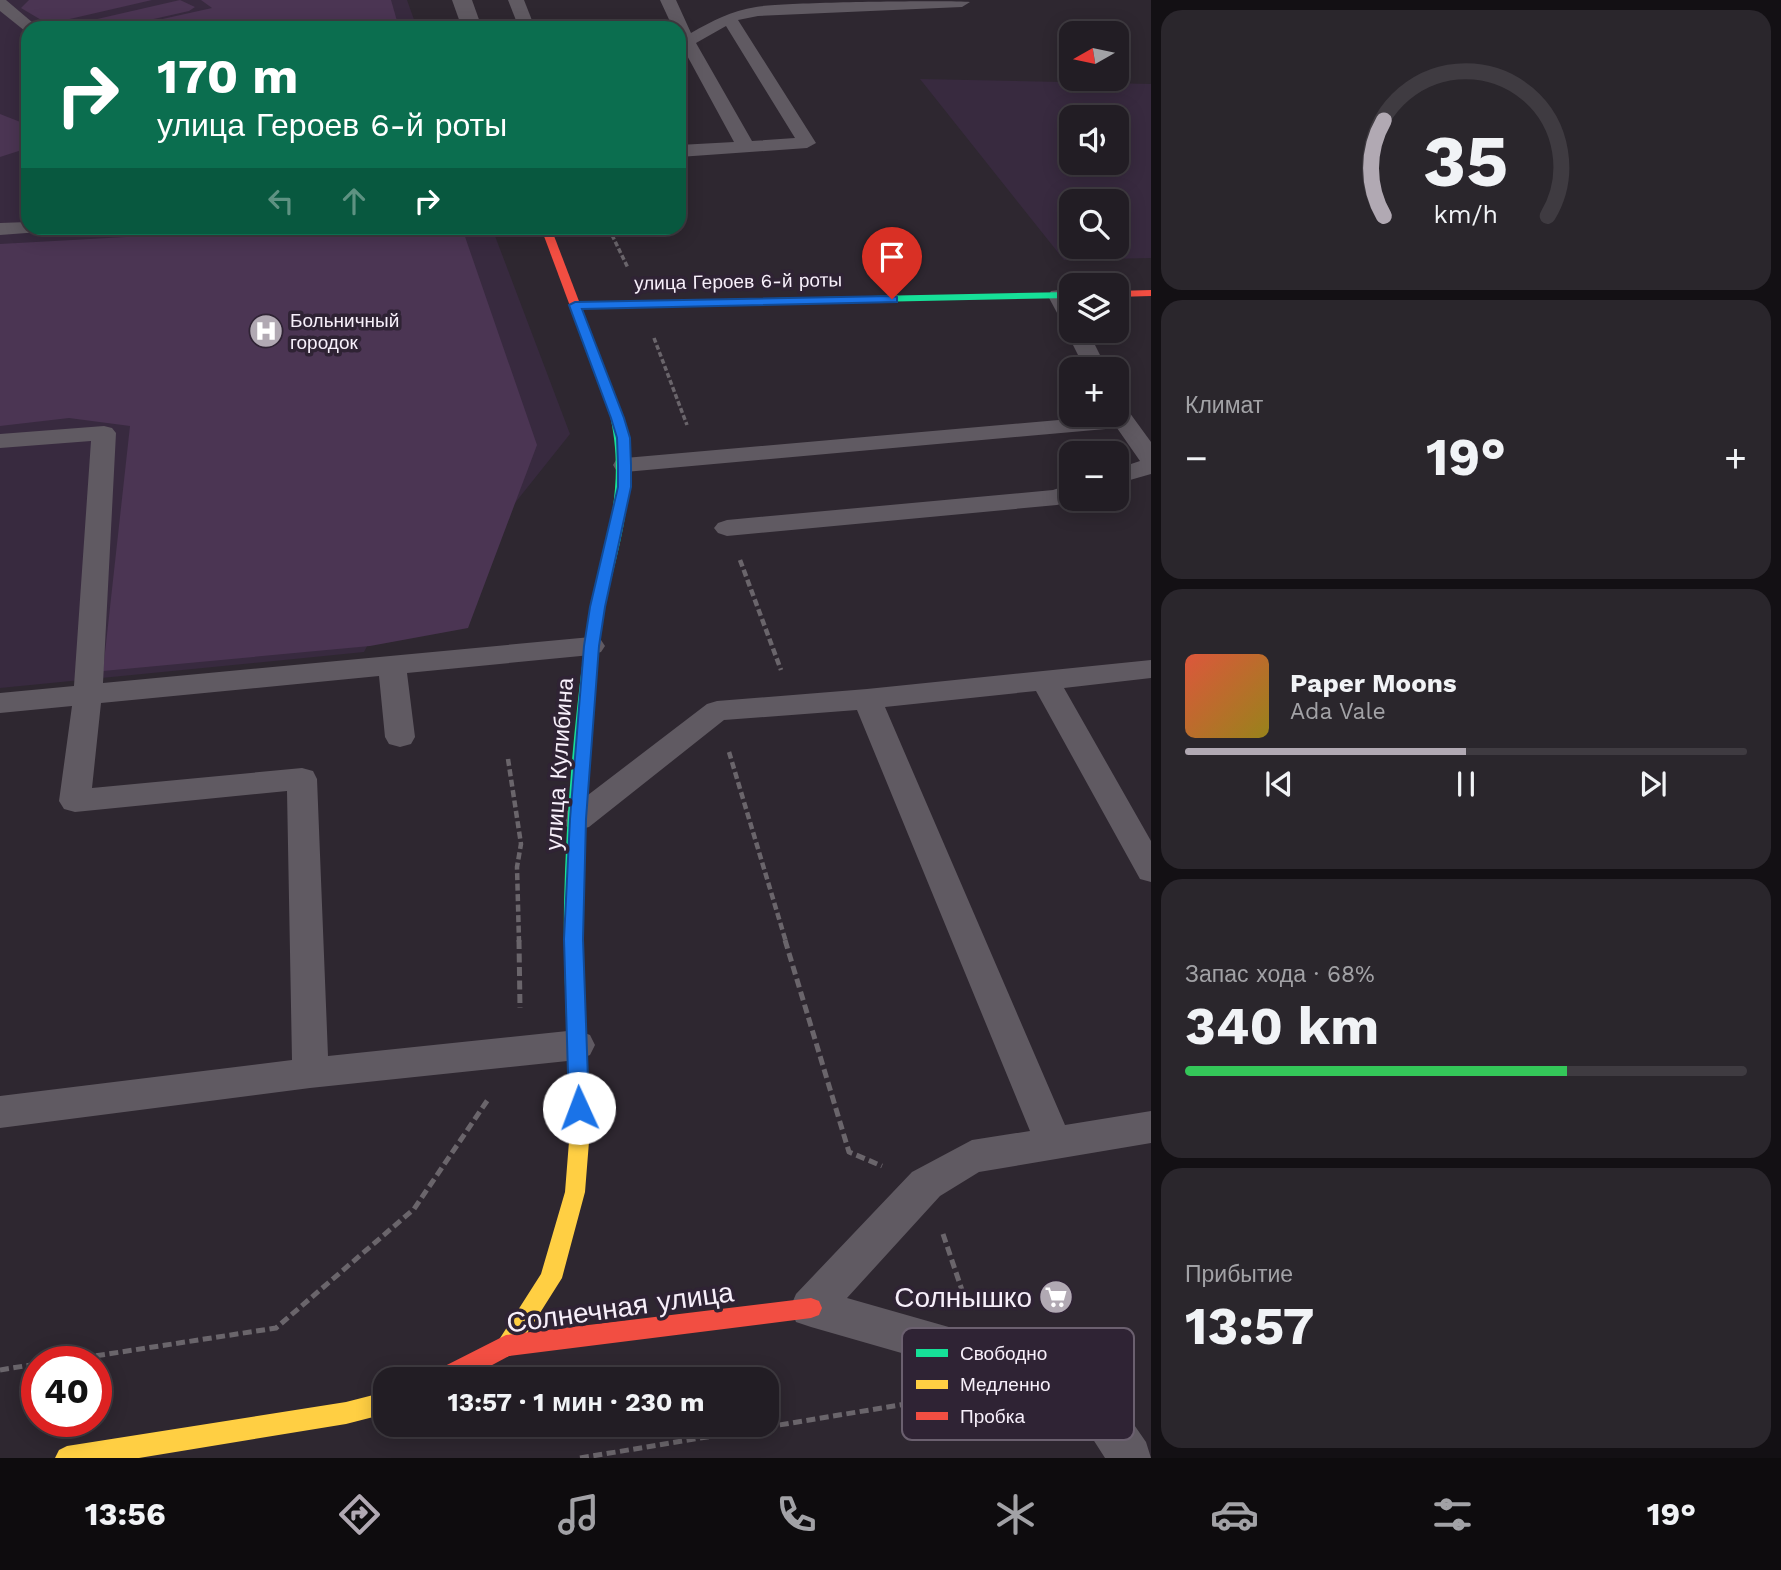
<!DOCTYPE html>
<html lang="ru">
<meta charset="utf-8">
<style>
body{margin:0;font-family:"Work Sans",sans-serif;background:#2a262c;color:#f1f3f6;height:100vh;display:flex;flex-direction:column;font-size:26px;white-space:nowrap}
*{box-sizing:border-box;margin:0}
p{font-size:23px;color:#a2a2a6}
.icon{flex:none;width:38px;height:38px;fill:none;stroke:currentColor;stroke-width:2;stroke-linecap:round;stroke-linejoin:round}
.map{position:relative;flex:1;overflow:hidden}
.drawer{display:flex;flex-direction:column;gap:10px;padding:10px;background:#131014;width:630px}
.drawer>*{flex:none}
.hud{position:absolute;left:21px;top:21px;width:665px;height:214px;border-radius:21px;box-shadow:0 4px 18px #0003,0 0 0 2px #3f3b41;background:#0b6e4f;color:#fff;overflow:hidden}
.needle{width:46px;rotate:261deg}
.fabs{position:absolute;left:1059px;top:21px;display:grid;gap:14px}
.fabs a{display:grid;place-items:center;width:70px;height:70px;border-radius:14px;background:#221d24;box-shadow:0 4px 18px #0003,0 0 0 2px #3f3b41;font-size:35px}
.speed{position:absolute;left:21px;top:1346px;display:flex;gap:14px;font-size:35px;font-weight:700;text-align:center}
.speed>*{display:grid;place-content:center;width:91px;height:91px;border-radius:50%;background:#221d24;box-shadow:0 4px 18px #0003,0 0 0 2px #3f3b41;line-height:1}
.speed .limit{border:10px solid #d22;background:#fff;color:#111}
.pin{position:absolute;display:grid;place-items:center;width:60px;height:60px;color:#fff;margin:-72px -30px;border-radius:50% 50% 50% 0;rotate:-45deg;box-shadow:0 0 7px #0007}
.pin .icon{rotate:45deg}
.me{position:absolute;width:77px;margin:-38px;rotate:358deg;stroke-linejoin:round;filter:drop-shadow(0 0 5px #0008)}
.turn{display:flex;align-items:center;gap:24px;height:147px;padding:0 21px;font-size:32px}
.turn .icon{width:91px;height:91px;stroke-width:2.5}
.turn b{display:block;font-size:49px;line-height:60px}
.lanes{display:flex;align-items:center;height:66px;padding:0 21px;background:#0003;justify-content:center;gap:35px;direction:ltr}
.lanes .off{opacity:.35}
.big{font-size:52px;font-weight:700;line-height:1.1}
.drawer .card{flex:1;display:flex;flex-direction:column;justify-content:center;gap:10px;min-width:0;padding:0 24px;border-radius:21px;background:#2a262c}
.drawer .dial{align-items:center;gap:0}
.dial svg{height:182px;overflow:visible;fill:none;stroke:#3f3b41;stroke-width:7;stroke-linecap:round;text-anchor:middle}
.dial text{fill:#f1f3f6;stroke:none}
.song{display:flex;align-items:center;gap:21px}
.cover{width:84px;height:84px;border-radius:10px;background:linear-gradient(135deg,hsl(10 70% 55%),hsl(50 70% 35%))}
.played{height:7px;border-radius:4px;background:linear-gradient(90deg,#b1a9b3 50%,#3f3b41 50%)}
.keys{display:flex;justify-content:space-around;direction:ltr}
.heat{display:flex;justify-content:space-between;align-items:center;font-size:38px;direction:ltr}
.charge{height:10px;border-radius:5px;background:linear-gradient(90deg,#34c759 68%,#3f3b41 0)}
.trip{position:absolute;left:373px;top:1367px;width:406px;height:70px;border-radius:21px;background:#221d24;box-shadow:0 4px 18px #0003,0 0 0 2px #3f3b41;font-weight:700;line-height:70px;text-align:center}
.menu{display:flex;height:112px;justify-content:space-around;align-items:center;background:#0e0c0e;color:#a2a2a6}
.menu .icon{width:49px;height:49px}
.menu .on{color:#b1a9b3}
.menu b{font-size:32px;color:#f1f3f6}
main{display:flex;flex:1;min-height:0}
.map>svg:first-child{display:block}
.built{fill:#382a3f;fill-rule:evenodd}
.green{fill:#4b3553}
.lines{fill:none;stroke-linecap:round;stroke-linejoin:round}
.path-far3{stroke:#6a656b;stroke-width:2.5;stroke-dasharray:4.5 2;stroke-linecap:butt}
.path-far2{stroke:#6a656b;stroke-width:3.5;stroke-dasharray:5 2.5;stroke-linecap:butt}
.path-far1{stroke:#6a656b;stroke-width:4.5;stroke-dasharray:7 3.5;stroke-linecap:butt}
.path{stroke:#6a656b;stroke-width:5;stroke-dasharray:9 4.5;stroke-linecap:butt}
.lane{fill:#605a62;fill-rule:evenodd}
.street{fill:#605a62;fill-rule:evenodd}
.fast{fill:#16e098;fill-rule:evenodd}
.slow{fill:#ffcf43;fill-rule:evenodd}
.jam{fill:#f24e42;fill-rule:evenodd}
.route{fill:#1a73e8;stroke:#114b97;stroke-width:2}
.labels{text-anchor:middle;stroke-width:7;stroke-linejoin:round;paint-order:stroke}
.far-street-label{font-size:19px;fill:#f7effa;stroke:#2f2334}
.far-poi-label{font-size:19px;fill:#f7effa;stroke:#2f2334;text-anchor:start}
.street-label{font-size:23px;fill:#f7effa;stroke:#2f2334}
.near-poi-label{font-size:28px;fill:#f7effa;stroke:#2f2334;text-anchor:end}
.near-street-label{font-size:28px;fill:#f7effa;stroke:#2f2334}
.key{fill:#2f2334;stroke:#6b606f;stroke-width:2}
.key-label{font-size:19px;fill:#f7effa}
</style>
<main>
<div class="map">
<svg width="1151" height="1458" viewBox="0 0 1151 1458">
<rect width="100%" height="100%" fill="#2e2730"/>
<g class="built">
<polygon points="0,0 407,0 417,28 28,28 28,228 492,228 570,434 452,582 397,589 364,652 0,688"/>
<path d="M920 79 1151 84V258L1064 260ZM1071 117H1116V163H1071ZM1071 201H1116V247H1071Z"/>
</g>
<g class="green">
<polygon points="29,0 152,0 48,24 21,8"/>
<polygon points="180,0 195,7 189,11 114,28 58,28"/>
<polygon points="201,0 391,0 399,28 122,28 212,8"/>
<polygon points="0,114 28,125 28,148 0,157"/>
<polygon points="286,228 462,228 537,445 468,628 370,646 103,671 130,426 69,418 0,426 0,244"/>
</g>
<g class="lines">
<polyline class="path-far3" points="609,228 613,237"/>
<g class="path-far2">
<polyline points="612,235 628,268"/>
<polyline points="654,338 687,425"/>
</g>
<g class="path-far1">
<polyline points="740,560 781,670"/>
<polyline points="729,752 786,942"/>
<polyline points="508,759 521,844 517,867 519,942"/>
</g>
<g class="path">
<polyline points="519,940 520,1008"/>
<polyline points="785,940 849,1152 882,1166"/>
<polyline points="943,1234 966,1302"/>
<polyline points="56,1362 276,1328 414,1209 489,1098"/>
<polyline points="0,1370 37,1364"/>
<polyline points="580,1458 948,1397"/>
</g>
<g class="lane">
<polygon points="0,0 6,0 39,28 28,28 28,32 25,31 0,11"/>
<polygon points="508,0 524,0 535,28 519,28"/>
<path d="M660 0H676L691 33C712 21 731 11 756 7 780 2 954 0 970 2L962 7 758 16 738 20 816 143 807 148 679 157V145L734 142 684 50 679 51V28H673ZM726 26 795 138 752 141 696 43Z"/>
<polygon points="28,222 28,228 43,228 40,232 0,235 0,223"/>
<polygon points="1059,290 1067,291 1071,299 1071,326 1063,324 1048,296 1051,291"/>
<polygon points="1069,326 1071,331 1088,331 1107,369 1085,369 1066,331"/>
<polygon points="1116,403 1124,405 1151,442 1151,474 1116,484 1116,469 1140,461 1117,428 625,472 616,470 613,465 616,460 625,458 1116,415"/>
<polygon points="104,426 112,428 116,433 103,683 591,637 601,640 605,646 601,652 591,655 407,673 415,737 411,744 400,747 389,744 385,737 379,676 101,703 92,788 302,768 313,771 317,779 328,1056 577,1030 590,1035 595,1045 590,1055 577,1060 310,1088 0,1128 0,1096 292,1060 287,791 75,812 64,809 59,801 72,706 0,713 0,693 74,686 91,441 0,448 0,434"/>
<polygon points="1071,484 1071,499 1076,499 1057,505 727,536 718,533 714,528 718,523 727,520 1053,490"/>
<polygon points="1151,660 1151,678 1064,688 1151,841 1151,882 1140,879 1036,691 885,707 1065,1125 1151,1111 1151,1143 979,1172 940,1196 847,1298 1075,1363 1119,1403 1146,1442 1151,1458 1105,1458 1089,1433 1048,1395 811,1327 796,1322 790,1308 796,1294 912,1172 972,1140 1030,1131 857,710 724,720 589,827 578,830 567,827 562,819 567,811 707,704 717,701 867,689"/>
</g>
<polygon class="street" points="452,0 472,0 482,28 462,28"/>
<g class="fast">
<polygon points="1071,292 1071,298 575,308 569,305 575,302"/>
<path d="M615 407 621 411C645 502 608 563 598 650 589 734 583 820 582 904 581 964 586 1024 588 1084L585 1090 578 1092 571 1090 568 1084C567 1024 563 964 564 904 566 819 573 734 584 650 594 563 631 502 609 411Z"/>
</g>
<g class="slow">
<polygon points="578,1076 585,1078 588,1084 590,1129 585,1192 562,1278 514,1354 506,1357 498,1354 495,1346 541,1274 565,1192 570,1129 568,1084 571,1078"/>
<polygon points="385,1392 385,1414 346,1424 139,1458 55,1458 59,1450 67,1446 346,1402"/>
</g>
<g class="jam">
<polygon points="541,228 551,228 621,411 619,414 611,414 609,411"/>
<polygon points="1151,290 1151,296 1116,297 1116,291"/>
<polygon points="811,1298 819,1301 822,1308 819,1315 811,1318 509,1356 466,1379 432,1379 435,1371 506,1335"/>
</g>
</g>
<polygon class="route" points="892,296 897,297 897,302 582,309 624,418 630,438 631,465 631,487 605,607 599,646 586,819 583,939 589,1108 586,1114 579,1117 572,1114 569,1108 564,939 570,819 584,646 590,607 618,487 618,465 617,438 611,418 569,305 575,302"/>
<defs>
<g id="hospital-disc" transform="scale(1.75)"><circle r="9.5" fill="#b1a9b3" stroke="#2f2334"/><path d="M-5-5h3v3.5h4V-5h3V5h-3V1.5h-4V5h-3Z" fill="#fff"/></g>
<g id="supermarket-disc" transform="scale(1.75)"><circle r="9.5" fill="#b1a9b3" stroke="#2f2334"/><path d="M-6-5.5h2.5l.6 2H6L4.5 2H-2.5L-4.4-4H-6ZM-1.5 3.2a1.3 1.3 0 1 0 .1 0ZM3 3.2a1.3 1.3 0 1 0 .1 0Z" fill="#fff"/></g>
</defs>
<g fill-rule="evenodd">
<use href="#hospital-disc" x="266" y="331"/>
<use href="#supermarket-disc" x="1056" y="1297"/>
</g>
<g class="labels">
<g class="far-street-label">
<text transform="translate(738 281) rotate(-1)" y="7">улица Героев 6-й роты</text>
</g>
<g class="far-poi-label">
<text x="290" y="327">Больничный<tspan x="290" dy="22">городок</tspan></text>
</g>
<g class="street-label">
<text transform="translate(559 764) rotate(-86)" y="8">улица Кулибина</text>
</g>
<g class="near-poi-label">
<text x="1032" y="1307">Солнышко</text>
</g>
<g class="near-street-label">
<text transform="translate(620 1307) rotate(-8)" y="10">Солнечная улица</text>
</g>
</g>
<rect x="902" y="1328" width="232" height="112" rx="10" class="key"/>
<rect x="916" y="1349" width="32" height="8" fill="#16e098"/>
<rect x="916" y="1380" width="32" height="9" fill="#ffcf43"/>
<rect x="916" y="1412" width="32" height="8" fill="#f24e42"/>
<g class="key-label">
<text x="960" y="1360">Свободно</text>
<text x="960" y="1391">Медленно</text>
<text x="960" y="1423">Пробка</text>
</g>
</svg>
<div class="fabs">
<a><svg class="needle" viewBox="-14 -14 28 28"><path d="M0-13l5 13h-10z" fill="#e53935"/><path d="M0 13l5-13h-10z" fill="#a2a2a6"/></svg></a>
<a><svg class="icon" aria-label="sound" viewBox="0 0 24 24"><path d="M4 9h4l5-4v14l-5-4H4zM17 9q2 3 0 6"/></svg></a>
<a><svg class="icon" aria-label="search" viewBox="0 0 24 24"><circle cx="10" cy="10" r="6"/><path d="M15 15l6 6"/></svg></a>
<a><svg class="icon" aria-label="layers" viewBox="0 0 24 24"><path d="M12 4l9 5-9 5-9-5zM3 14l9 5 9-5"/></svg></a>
<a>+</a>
<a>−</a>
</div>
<div class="speed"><div class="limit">40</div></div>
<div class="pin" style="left:892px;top:299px;background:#d93025"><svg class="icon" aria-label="arrive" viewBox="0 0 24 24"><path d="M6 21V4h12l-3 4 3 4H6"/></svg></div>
<svg class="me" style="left:579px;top:1108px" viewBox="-20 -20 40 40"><circle r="19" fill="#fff"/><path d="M0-13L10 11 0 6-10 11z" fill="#1a73e8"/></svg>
<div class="trip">13:57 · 1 мин · 230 m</div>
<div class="hud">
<div class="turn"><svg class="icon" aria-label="right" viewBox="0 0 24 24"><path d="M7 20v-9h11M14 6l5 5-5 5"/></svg><div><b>170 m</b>улица Героев 6-й роты</div></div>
<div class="lanes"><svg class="icon off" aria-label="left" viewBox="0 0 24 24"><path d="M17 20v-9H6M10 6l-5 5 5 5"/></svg><svg class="icon off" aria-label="ahead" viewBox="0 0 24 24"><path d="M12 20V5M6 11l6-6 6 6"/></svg><svg class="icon" aria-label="right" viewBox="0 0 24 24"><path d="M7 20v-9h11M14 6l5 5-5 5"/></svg></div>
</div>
</div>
<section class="drawer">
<div class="card dial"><svg viewBox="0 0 100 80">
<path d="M14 69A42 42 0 1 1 86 69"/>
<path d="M14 69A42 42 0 0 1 14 27" stroke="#b1a9b3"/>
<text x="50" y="56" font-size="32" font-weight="700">35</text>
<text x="50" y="72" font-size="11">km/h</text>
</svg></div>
<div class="card"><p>Климат</p>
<div class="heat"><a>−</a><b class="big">19°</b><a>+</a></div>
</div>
<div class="card">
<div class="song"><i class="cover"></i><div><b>Paper Moons</b><p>Ada Vale</p></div></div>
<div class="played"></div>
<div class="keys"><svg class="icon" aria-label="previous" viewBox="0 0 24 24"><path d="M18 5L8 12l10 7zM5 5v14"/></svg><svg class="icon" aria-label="pause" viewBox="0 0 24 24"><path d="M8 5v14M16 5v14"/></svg><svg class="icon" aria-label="next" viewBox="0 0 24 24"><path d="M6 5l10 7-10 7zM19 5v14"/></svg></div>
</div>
<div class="card"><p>Запас хода · 68%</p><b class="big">340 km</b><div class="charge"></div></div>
<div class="card"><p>Прибытие</p><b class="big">13:57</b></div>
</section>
</main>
<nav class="menu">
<b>13:56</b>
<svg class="icon on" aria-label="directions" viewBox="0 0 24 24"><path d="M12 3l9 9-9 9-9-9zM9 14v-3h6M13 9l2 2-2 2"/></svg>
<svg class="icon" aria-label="music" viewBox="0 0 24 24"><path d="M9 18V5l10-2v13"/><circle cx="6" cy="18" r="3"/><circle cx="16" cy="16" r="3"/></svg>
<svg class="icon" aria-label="phone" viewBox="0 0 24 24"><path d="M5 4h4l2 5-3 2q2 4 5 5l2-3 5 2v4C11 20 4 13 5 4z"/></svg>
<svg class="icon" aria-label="climate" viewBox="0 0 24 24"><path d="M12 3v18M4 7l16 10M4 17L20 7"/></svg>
<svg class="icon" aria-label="car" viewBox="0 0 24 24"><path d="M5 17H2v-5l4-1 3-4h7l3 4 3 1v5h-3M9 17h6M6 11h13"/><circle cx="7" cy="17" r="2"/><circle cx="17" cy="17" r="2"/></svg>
<svg class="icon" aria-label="filters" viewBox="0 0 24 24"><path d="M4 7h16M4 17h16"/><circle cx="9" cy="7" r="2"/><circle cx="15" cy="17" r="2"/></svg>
<b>19°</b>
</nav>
